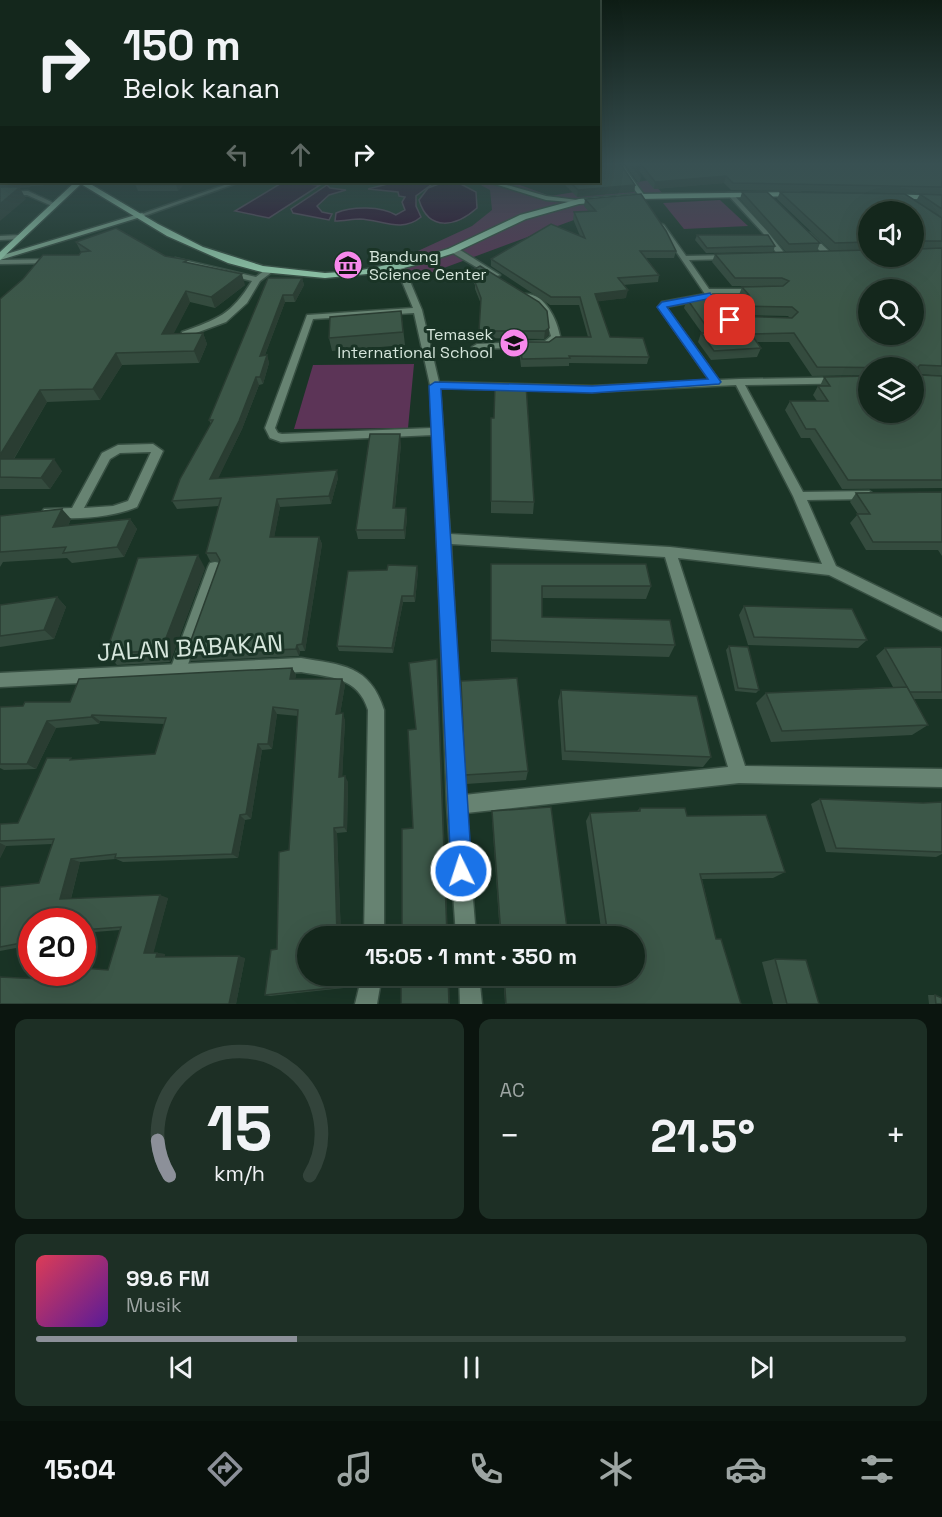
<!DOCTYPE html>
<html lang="id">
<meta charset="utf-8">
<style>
body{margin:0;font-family:"Space Grotesk",sans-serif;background:#1d2f25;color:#f1f3f6;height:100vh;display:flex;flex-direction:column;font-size:22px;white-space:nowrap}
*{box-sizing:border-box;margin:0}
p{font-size:20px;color:#9da5a3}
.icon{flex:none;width:33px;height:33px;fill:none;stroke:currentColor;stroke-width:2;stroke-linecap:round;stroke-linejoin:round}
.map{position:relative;height:1004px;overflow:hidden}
.details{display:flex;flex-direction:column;gap:15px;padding:15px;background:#0b150f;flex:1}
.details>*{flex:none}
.hud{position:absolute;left:0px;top:0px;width:600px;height:183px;box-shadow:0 6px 24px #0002,0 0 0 2px #33443b;background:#14271c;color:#f1f3f6;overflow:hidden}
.buttons{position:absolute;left:858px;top:201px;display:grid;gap:12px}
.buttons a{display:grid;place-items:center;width:66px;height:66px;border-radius:50%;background:#14271c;box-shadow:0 6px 24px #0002,0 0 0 2px #33443b;font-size:30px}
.speed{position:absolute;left:18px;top:908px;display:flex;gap:12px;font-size:30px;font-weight:700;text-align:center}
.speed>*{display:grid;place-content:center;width:78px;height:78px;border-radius:50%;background:#14271c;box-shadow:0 6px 24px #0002,0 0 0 2px #33443b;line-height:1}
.speed .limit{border:9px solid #d22;background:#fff;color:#111}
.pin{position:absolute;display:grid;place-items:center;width:51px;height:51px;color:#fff;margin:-26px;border-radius:12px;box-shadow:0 3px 9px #0006}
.me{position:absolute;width:66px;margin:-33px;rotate:356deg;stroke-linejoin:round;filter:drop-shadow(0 0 4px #0008)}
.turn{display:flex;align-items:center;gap:21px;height:126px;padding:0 24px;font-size:27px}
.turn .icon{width:78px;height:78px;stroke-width:2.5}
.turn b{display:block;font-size:42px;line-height:51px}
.lanes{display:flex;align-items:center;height:57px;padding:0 24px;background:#0003;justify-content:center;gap:30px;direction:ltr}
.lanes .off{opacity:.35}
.big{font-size:45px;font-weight:800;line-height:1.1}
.details .tile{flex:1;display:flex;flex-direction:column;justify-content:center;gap:9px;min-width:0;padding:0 21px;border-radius:12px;background:#1d2f25}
.details .dial{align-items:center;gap:0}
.dial svg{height:156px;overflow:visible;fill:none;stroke:#33443b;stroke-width:7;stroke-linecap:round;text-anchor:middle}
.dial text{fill:#f1f3f6;stroke:none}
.song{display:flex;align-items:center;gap:18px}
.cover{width:72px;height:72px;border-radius:9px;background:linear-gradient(135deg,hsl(350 70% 55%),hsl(270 70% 35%))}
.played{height:6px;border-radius:3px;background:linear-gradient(90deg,#8c9099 30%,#33443b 30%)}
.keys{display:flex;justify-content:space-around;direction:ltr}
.heat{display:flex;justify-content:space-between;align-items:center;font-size:33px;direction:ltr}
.details .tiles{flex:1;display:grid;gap:15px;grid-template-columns:1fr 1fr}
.tile:last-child{grid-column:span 2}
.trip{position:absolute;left:297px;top:926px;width:348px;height:60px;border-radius:30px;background:#14271c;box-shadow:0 6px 24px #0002,0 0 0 2px #33443b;font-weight:800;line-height:60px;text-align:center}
.tab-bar{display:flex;height:96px;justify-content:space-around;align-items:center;background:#08100b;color:#9da5a3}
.tab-bar .icon{width:42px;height:42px}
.tab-bar .selected{color:#8c9099}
.tab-bar b{font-size:27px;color:#f1f3f6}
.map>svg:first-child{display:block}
.green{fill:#5c3457}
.water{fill:#2e012b;stroke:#604660;stroke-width:1.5}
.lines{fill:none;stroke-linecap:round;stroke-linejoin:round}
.lane-casing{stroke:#385043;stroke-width:3}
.street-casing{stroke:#385043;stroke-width:3}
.secondary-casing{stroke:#385043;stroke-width:3}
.primary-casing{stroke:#385043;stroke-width:3}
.lane{fill:#678372;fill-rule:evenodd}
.street{fill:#678372;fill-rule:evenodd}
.secondary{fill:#86b398;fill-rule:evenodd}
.primary{fill:#9dd8b6;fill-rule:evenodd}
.wall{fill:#344b3e;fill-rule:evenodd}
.shaded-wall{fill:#2a3d32}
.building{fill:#3c5748;stroke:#2a3d32;stroke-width:1.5;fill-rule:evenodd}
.route{fill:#1a73e8;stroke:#114b97;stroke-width:1.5}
.labels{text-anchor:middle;stroke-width:6;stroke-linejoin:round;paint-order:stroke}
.far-poi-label{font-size:16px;fill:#d6e6dc;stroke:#1a3426;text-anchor:start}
.near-street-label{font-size:24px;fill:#d6e6dc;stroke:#1a3426}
</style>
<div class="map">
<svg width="942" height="1004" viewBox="0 0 942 1004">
<rect width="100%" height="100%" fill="#1a3426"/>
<g class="green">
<polygon points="650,180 664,195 639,196 414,279 394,262 472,226 492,210 490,190 475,182 512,182 550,196"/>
<polygon points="720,200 748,226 684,229 663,203"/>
<polygon points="414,364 408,428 294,429 313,365"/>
</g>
<g class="water">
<polygon points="283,182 320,185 269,218 235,211"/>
<path d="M395 182H435L416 196V206L421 217C402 233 382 220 360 219 352 219 344 221 335 221L336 213C352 206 381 206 396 215L405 210 402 202 405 197 399 196 398 192 368 189Z"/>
<path d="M444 182H457L476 192 477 208C457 226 429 233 419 200L428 188Z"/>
<polygon points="327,185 330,188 346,190 329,195 317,206 322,212 332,214 329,220 293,213 291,209"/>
</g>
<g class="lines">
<g class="lane-casing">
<g id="lane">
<polygon points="28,191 56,204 57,205 52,206 27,195 0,196 0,192"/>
<polygon points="451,248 457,248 500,275 493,277 451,252"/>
<path d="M175 258 256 277 265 270 272 272 260 281 247 303 226 322 185 337 182 336V332C218 319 231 315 252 281L175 262Z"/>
<polygon points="56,259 56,263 53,263 0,264 0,260"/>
<path d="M397 265 404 267 422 310 439 382 592 386 739 379 868 377V383L745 385 803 492 869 491 875 495 869 499 807 500 836 566 942 618V631L829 575 678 558 745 766 942 769V787L739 783 466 813 476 936H456L447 805 433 435 281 442 270 438 265 428 307 315 413 308 396 267ZM414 313 430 385 432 428 282 434 278 433 275 428 313 319ZM736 385 793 496 822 564 670 547 450 534 440 388 592 392ZM451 544 665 557 728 767 464 795Z"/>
<path d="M525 294C545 293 557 320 560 336L559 338 548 347 474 349 472 347 477 344 545 341 551 336 544 313 525 298Z"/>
<path d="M153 444 163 451 137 507C114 517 68 522 44 515L42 512 44 509 72 508 102 453 118 445ZM151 452 128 501 113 506 84 508 110 459 120 453Z"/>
<polygon points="215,562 220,563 222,567 186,670 183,675 178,677 173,675 170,670 208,567 210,563"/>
<polygon points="459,975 479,975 482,1004 460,1004"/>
</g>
</g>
<g class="street-casing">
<g id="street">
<polygon points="233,182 240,182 144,216 139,215"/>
<polygon points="728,193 732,193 767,231 786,255 785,257 779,257 763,233 728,195"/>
<polygon points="662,224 664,225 686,256 733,255 734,257 730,259 689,260 709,289 757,289 761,291 757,293 712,293 713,298 666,307 720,382 718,384 712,384 658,307 662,302 705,294 659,226"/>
<polygon points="806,233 810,233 831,253 831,257 825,257 806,235"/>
<polygon points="0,236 20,235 24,237 20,239 0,240"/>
<path d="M301 658C342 665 370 665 384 710V936H364L368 710C358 677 330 677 301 672L0 687V673Z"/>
<polygon points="362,975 382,975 377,1004 355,1004"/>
</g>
</g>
<g class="secondary-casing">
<g id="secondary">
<polygon points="615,163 621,163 645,196 644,197 640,197"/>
<polygon points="488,182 496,182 546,196 585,201 582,203 546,200"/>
<polygon points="142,213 145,215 144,216 0,260 0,256"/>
</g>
</g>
<g class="primary-casing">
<g id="primary">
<polygon points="0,181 2,182 47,182 43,184 0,185"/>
<polygon points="75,182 87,182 158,224 203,247 263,266 325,273 357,271 416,259 448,249 520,215 579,199 638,194 799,192 803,194 799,196 638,199 579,204 526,219 454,253 423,263 388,272 325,278 262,272 228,263 167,236 81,184 0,260 0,252"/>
<polygon points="889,194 942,196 942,200 886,198 885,196"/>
</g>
</g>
<use href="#lane" class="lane"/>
<use href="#street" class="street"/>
<use href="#secondary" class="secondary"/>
<use href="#primary" class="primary"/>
</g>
<g class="wall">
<path d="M624 163H942V194H905L916 201 920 194 942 195V248L918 249 942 248V376L920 374V375L942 376V488L842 489 810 438H801L785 410 790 401H817L813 395 818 386H820L824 377 868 412 914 368H868V375L812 376 789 342H757L761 348 757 357 711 360 698 342 701 333H702L684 308 687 299 719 309 730 316 790 318 788 316 733 315 726 310 722 305 725 297 740 296 739 295 742 287 779 286H732L712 262 715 254 831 251 777 199 780 192 888 193 731 190 724 183 654 189 639 171 638 172 641 177 639 184ZM868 212 914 256H868Z"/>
<polygon points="186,182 178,191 138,191 135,184"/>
<polygon points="562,182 598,182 635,185 634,192 577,197"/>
<polygon points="742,192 820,243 817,251 786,252 740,199"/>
<polygon points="585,199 676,251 674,258 646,258 659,275 658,282 623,285 626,298 597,301 610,337 649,357 647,364 569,363 569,366 521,367 519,350 520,342 549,342 588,337 579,305 550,305 491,266 491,259 580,236 573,219 574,212 589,212 584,206"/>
<polygon points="697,235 775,246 773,252 706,253 695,240"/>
<polygon points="76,242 165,256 189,263 245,285 215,308 190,302 173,334 203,333 207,344 199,363 122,365 100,400 47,402 14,459 62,471 50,489 0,489 0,299 79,255 81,252"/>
<polygon points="471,271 549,328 549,335 544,339 479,338 481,304 475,289 475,285 471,278"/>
<polygon points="268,278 302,278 304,285 295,302 285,302 265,355 267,355 269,363 263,384 259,385 242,429 218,478 338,478 331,504 280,507 274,537 319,537 322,544 305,651 300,651 299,656 191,661 186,654 220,561 210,561 206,553 219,506 177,509 172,501 211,424 209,420"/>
<polygon points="401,311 405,345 332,351 329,338"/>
<polygon points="491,430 534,502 533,514 491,513"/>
<polygon points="401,444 395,508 407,517 405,539 358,539 356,530"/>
<polygon points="942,492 942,556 938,550 866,550 850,523 858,514 850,502 856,493"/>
<polygon points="0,516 71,519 68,526 130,519 137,529 124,557 72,563 67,558 3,562 0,567"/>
<polygon points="491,564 651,586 646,599 542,598 542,617 675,645 669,657 491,652"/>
<polygon points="205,568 170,662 117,665 106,653"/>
<polygon points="418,571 415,602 403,602 393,653 339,651 337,646"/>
<polygon points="57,597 66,607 54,639 0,647 0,605"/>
<polygon points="744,606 867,640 858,648 748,645 739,615"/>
<polygon points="729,646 759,690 756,693 735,691 726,650"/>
<polygon points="885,648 942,649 942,699 914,699 928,725 912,735 771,742 756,703 766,693 893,687 876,656"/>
<polygon points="292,668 296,675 295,679 342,679 345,685 340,714 345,720 342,777 348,782 347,832 337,833 341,936 308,936 344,988 270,996 265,995 277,949 289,850 298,716 277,714 272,749 262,750 251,819 245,820 238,858 123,862 116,859 80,862 71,899 168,898 153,953 165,954 164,957 245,958 236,1004 0,1004 61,980 108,970 120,930 82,933 82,921 32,921 32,945 0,951 0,887 39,883 52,844 6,846 0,858 0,824 18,823 74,760 155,754 164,724 100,721 99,724 56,728 36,769 4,770 0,768 0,707 23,706 70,702"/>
<polygon points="461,681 528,771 526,780 466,784"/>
<polygon points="561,690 711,757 703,767 562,760 558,701"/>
<polygon points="820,799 923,803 942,802 942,854 936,857 826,852 811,804"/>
<polygon points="640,808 687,816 785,872 773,878 702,879 716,939 741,1004 505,1004 503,975 634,975 634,936 602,936 586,821 590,813 637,811"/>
<polygon points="492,811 568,936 500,936 492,818"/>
<polygon points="775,959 819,1004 773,1004 762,962"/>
<polygon points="928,995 935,995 942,1004 929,1004"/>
</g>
<g class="shaded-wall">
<polygon points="641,164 639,171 637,172 636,167"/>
<polygon points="726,176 724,183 654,189 655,182"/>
<polygon points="0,178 2,178 2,182 28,182 31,187 20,188 26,199 0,221"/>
<polygon points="177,182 186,182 178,191 176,184"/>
<polygon points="635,185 634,192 577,197 578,190"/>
<polygon points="242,274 245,285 215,308 211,297"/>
<polygon points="302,278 304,285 295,302 293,295"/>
<polygon points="628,290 626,298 594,302 595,294"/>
<polygon points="186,291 190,302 168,345 162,334"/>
<polygon points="283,295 285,302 262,363 260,356"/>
<polygon points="549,328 549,335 544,339 545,331"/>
<polygon points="203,333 207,344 199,363 194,351"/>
<polygon points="116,353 122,365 100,400 93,389"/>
<polygon points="267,355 269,363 263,384 260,377"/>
<polygon points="256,377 259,385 242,429 214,487 210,479"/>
<polygon points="40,390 47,402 7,470 0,462 0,455"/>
<polygon points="400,434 401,444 394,517 393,508"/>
<polygon points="54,459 62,471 50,489 41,478"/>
<polygon points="337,470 338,478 331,504 329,496"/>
<polygon points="277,499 280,507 273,544 270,537"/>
<polygon points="406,508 407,517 405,539 404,530"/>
<polygon points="62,509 71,519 62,538 53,527"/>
<polygon points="130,519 137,529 124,557 117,547"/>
<polygon points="319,537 322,544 305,651 302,644"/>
<polygon points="198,555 205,568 170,662 161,651"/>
<polygon points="417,566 418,571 415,602 414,596"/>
<polygon points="402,596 403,602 393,653 392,648"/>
<polygon points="57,597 66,607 54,639 44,630"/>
<polygon points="297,645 300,651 299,656 296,649"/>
<polygon points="437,659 438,670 448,936 447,936"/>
<polygon points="292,668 296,675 294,685 290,679"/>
<polygon points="342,679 345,685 339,720 336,714"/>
<polygon points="273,707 277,714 272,749 268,744"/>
<polygon points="343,713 345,720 342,783 339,777"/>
<polygon points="92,715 100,721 99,724 91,717"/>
<polygon points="47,721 56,728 36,769 27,764"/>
<polygon points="258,744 262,750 251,819 246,814"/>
<polygon points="345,776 348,782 347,832 344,827"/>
<polygon points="240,815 245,820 238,858 232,854"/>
<polygon points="334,828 337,833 341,936 337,936"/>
<polygon points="0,843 6,846 0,858"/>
<polygon points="71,859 80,862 70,902 60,899"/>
<polygon points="160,895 168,898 153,955 144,953"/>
<polygon points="157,953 165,954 164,959 156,957"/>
<polygon points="239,956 245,958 236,1004 229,1004"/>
<polygon points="341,975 344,975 344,988 340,987"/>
<polygon points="448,975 449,975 450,1004 449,1004"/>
</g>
<g class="building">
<polygon points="598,163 620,163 635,185 578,190 570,182 598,182"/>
<polygon points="630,163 942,163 942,187 733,183 726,176 655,182 641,164 636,167 641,177"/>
<polygon points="138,182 177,182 176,184 135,184"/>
<polygon points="0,187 20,187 0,204"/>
<polygon points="742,192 767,192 820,243 789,244"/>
<path d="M780 192 905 194 942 218V241H918L916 247 919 249 942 248V366L920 365 918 367 920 375 942 376V480H848L815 429H806L790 401H828L818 386H830L824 377 868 376V412H914V368L817 367 794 333 751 334 761 348 714 351 701 333H711L687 299 712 298 719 309 730 316 792 318 798 312 792 307 736 306 729 302 725 297 749 295 742 287 783 286 789 281 782 278H735L715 254 868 250V256H914V212H868V242L835 243ZM868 290H914V334H868Z"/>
<polygon points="641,194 666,231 676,251 640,251 659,275 618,278 628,290 595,294 610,337 643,338 649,357 569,356 570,358 522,359 520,342 549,342 556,337 591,337 580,297 551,297 491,259 551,224 585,238 574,212 596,211 585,199"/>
<polygon points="920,194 942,195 942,209"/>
<polygon points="116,228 165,256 188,260 184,262 242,274 211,297 186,291 162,334 203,333 194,351 116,353 93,389 40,390 0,455 0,299 23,279 43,255 79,255 81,252 90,251 76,242"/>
<polygon points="697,235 768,235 775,246 707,248"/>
<polygon points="480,266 539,302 547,311 549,328 545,331 479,331 481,298 475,282 479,282 471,271"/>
<polygon points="268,278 302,278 293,295 283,295 260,356 267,355 260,377 256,377 239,421 210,479 337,470 329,496 277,499 270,537 319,537 302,644 297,645 296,649 186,654 220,560 216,553 206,553 221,498 172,501 180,479 213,420 209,420"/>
<polygon points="401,311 403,332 329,338 330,317"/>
<polygon points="495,384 526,385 534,502 491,501 491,418 494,418"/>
<polygon points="370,434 400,434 393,508 406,508 404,530 356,530"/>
<polygon points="0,459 54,459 41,478 0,477"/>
<polygon points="942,492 942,542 873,542 857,514 870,514 856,493"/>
<polygon points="62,509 53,527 130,519 117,547 63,553 66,547 0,552 0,516"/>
<polygon points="198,555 161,651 106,653 138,558"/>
<polygon points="491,564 646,564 651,586 542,586 542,617 670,620 675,645 491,640"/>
<polygon points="388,565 417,566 414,596 402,596 392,648 337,646 348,571 387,570"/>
<polygon points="57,597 44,630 0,636 0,605"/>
<polygon points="744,606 852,609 867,640 754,637"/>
<polygon points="729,646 748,647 759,690 738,688"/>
<polygon points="941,647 942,649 942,692 910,692 885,648"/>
<polygon points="437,659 447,936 402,936 402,829 413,828 408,730 416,729 409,663"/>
<polygon points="292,668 290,679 342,679 336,714 343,713 339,777 345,776 344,827 334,828 337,936 308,936 308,975 341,975 340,987 265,995 271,950 277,949 279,852 289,850 298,710 273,707 268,744 258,744 246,814 240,815 232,854 115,858 116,854 71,859 60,899 160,895 144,953 157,953 156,957 239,956 229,1004 0,1004 0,977 61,980 64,972 82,972 82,968 108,970 121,927 82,930 82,921 32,921 32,941 0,947 0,887 39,883 54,839 0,841 0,824 18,823 47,758 71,758 70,760 155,754 166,718 92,715 91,717 47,721 27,764 0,764 0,707 23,706 25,702 70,702 79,679"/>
<polygon points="517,678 528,771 465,775 461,681"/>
<polygon points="907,687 928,725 782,731 766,693"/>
<polygon points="561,690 697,696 711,757 565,751"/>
<polygon points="820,799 923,803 942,802 942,852 836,848"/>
<polygon points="551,807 568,936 501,936 492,811"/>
<polygon points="640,808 685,808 687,816 766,815 785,872 700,874 716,939 721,939 741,1004 506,1004 504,975 634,975 634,936 608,936 590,813 640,811"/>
<polygon points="775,959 806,960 819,1004 787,1004"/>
<polygon points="401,975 448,975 449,1004 401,1004"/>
<polygon points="935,995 942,998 942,1004 936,1004"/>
</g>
<linearGradient id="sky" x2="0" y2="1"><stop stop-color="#0e1d15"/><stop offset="0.54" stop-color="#385052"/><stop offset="1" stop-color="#385052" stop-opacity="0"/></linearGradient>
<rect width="942" height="303" fill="url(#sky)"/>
<path class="route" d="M710 293 725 312 733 318V322C719 323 714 310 707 299L667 307 721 382 719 384 592 393 441 389 472 871 469 878 461 881 454 878 451 871 429 386 435 382 592 386 708 379 657 307 662 302Z"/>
<defs>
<g id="museum-disc" transform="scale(1.5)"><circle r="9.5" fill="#f788eb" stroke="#1a3426"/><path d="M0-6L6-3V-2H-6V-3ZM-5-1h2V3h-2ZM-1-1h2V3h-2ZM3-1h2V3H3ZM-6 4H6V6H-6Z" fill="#111"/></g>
<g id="school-disc" transform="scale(1.5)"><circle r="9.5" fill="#f788eb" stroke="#1a3426"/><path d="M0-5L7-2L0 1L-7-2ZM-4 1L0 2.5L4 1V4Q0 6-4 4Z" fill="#111"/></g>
</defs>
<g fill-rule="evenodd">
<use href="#museum-disc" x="348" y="265"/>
<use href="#school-disc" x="514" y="343"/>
</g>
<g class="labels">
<g class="far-poi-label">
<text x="369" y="262">Bandung<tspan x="369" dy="18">Science Center</tspan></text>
<text x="493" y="340" text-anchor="end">Temasek<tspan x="493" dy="18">International School</tspan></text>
</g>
<g class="near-street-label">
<text transform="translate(190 648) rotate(-3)" y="8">JALAN BABAKAN</text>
</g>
</g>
</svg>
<div class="buttons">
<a><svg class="icon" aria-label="sound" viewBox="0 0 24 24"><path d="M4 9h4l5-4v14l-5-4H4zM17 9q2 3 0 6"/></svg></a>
<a><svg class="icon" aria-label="search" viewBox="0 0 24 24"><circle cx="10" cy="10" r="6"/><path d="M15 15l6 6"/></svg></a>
<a><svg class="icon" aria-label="layers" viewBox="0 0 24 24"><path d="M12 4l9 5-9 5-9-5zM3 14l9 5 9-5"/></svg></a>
</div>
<div class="speed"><div class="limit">20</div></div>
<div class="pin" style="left:730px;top:320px;background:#d93025"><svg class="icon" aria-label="arrive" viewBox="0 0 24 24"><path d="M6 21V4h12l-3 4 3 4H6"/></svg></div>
<svg class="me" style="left:461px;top:871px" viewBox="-20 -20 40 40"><circle r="17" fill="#1a73e8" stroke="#fff" stroke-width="3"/><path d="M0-11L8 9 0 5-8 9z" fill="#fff"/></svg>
<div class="trip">15:05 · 1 mnt · 350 m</div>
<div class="hud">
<div class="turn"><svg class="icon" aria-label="right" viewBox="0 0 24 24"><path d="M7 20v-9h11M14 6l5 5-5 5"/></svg><div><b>150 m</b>Belok kanan</div></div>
<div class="lanes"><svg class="icon off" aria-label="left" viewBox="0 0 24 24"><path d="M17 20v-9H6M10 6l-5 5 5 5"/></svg><svg class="icon off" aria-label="ahead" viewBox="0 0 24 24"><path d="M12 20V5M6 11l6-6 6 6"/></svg><svg class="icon" aria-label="right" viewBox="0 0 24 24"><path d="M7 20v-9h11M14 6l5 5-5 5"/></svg></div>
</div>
</div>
<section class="details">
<div class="tiles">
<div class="tile dial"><svg viewBox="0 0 100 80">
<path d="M14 69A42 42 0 1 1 86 69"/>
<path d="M14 69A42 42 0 0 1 8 51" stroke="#8c9099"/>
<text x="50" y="56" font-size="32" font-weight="700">15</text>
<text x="50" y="72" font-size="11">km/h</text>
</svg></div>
<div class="tile"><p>AC</p>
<div class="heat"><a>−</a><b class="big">21.5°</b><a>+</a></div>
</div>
<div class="tile">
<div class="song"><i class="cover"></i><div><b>99.6 FM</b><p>Musik</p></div></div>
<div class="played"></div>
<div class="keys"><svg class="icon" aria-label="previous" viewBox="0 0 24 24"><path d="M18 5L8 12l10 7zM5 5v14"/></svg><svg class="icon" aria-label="pause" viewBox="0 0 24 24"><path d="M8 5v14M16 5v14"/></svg><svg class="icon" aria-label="next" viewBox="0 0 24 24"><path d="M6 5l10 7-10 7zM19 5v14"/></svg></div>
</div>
</div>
</section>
<nav class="tab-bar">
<b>15:04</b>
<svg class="icon selected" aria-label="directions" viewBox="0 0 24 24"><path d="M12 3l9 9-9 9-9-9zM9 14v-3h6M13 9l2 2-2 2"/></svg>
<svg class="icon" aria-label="music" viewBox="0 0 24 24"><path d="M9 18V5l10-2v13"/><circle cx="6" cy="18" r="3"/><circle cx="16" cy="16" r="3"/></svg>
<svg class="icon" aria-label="phone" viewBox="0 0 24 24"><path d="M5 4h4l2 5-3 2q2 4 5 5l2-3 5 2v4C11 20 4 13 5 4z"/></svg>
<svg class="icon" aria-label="climate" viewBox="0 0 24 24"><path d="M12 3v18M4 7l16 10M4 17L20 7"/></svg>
<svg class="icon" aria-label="car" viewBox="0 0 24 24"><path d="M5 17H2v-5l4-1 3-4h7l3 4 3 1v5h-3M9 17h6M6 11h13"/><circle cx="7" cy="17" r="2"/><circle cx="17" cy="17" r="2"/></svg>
<svg class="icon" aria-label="filters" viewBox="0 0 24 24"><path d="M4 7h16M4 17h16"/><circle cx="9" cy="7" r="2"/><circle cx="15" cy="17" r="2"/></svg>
</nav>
